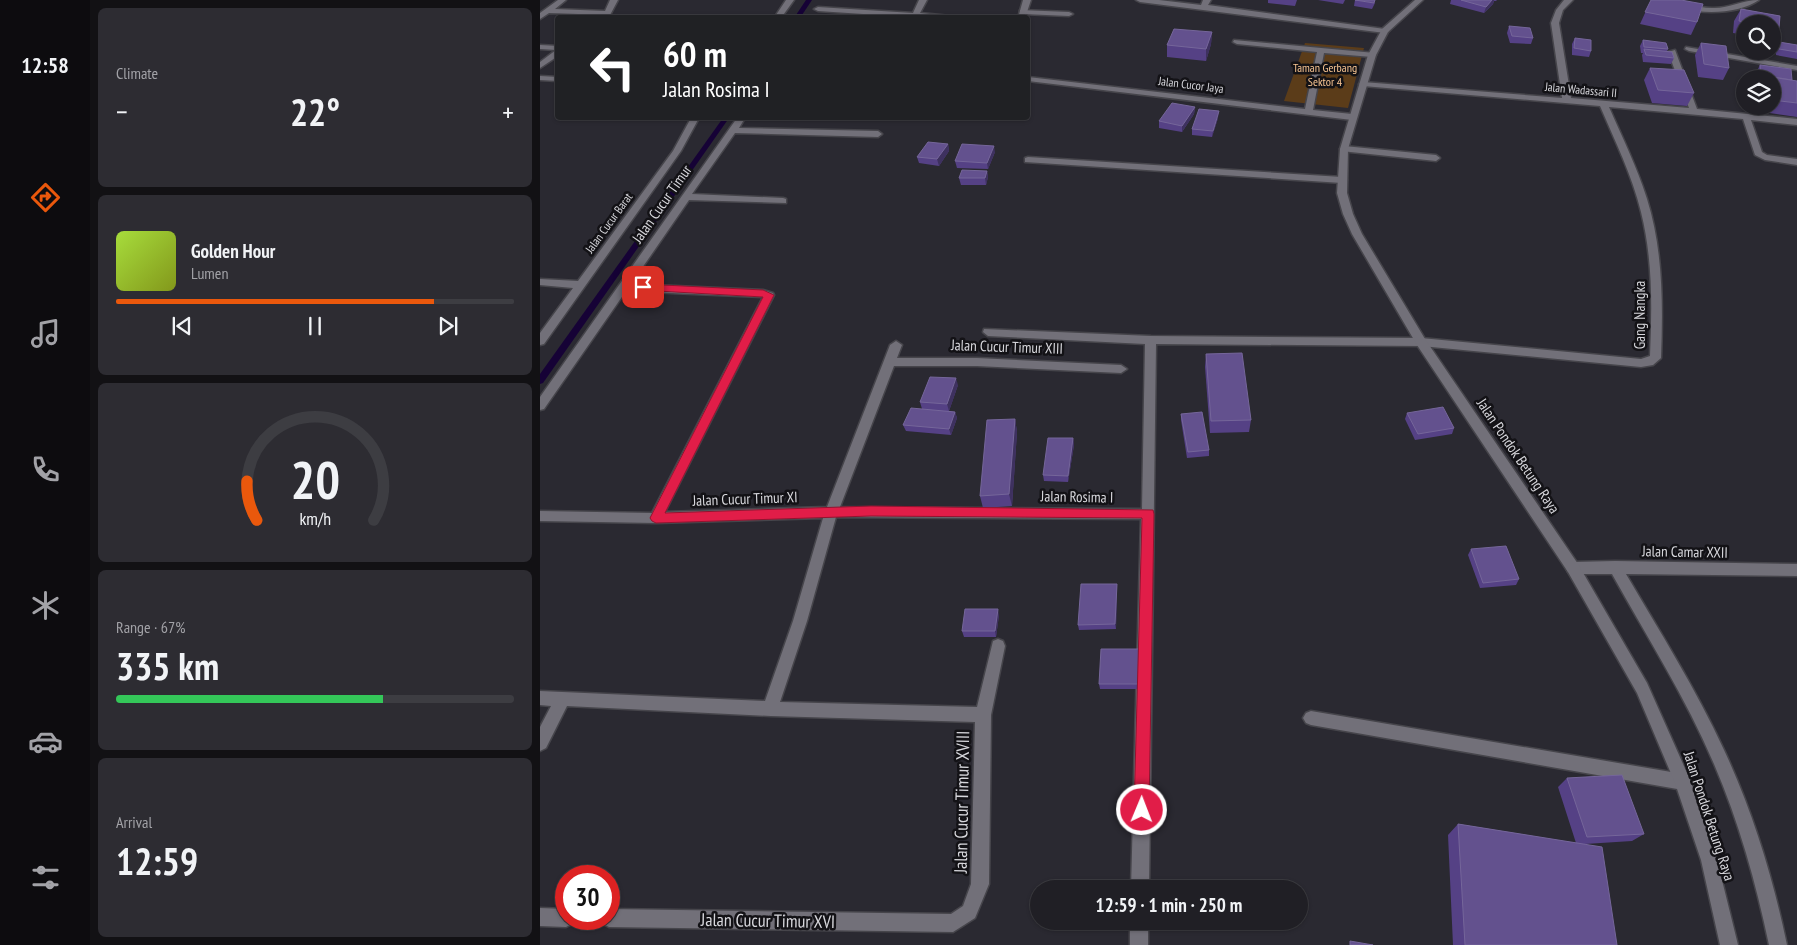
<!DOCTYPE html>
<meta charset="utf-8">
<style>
body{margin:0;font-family:"PT Sans Narrow",sans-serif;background:#2d2c32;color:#f1f3f6;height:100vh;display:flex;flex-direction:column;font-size:19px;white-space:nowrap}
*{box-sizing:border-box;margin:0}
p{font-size:16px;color:#a2a2a7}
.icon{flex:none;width:28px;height:28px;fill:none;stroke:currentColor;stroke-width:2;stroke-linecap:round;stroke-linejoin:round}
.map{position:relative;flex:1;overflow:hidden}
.panel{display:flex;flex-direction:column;gap:8px;padding:8px;background:#121114;width:450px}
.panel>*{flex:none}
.hud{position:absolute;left:15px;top:15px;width:475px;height:105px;border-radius:5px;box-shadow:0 1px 4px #0004,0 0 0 1px #3d3d42;background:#202124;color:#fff;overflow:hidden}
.controls{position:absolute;left:1196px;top:15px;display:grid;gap:10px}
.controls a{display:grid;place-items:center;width:45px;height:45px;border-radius:50%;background:#201f25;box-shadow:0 1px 4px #0004,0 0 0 1px #3d3d42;font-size:25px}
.speed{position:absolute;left:15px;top:865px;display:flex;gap:10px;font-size:25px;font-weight:700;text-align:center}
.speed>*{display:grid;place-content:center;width:65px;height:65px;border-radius:50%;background:#201f25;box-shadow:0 1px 4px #0004,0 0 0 1px #3d3d42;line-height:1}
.speed .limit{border:8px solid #d22;background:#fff;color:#111}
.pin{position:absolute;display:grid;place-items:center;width:42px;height:42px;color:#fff;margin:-21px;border-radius:10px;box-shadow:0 2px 8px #0006}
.me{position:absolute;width:55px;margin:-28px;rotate:1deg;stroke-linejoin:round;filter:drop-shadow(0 0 4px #0008)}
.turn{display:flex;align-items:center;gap:18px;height:105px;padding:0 25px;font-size:22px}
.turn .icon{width:65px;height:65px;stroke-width:2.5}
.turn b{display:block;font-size:35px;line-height:42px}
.big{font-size:38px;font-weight:700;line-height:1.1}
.panel .tile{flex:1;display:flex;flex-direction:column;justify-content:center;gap:8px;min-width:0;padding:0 18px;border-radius:8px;background:#2d2c32}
.panel .dial{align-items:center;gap:0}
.dial svg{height:130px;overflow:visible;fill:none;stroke:#3d3d42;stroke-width:7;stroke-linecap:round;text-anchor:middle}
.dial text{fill:#f1f3f6;stroke:none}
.song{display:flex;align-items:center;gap:15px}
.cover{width:60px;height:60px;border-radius:8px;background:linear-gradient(135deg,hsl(80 70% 55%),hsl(70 70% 35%))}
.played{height:5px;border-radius:2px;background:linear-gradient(90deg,#ea580c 80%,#3d3d42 80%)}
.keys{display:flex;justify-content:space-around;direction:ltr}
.heat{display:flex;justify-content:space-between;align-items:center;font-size:28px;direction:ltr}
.charge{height:8px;border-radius:4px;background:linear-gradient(90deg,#34c759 67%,#3d3d42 0)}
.trip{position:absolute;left:490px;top:880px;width:278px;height:50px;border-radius:25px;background:#201f25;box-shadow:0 1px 4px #0004,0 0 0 1px #3d3d42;font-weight:700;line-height:50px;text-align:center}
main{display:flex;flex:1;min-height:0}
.dock{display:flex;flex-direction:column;width:90px;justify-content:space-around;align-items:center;background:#0d0c0f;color:#a2a2a7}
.dock .icon{width:35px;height:35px}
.dock .active{color:#ea580c}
.dock b{font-size:22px;color:#f1f3f6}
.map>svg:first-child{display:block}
.green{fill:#5b3c19}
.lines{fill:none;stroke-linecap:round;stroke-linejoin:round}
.stream{fill:#160236;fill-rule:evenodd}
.service-casing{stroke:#46454b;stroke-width:3}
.minor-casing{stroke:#46454b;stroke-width:3}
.secondary-casing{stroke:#46454b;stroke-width:3}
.service{fill:#727079;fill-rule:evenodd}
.minor{fill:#727079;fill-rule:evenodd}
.secondary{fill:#727079;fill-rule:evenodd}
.wall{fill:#554185}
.shaded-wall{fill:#3e315f}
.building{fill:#63518e;stroke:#75669a}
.route{fill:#e11d48;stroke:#92132f}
.labels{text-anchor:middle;stroke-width:5;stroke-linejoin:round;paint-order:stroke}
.far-park-label{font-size:12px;fill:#f8c592;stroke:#131216}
.far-street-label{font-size:12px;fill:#d7d7dc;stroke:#131216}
.street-label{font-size:15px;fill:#d7d7dc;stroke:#131216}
.near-street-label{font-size:18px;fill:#d7d7dc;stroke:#131216}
</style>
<main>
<nav class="dock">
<b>12:58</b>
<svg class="icon active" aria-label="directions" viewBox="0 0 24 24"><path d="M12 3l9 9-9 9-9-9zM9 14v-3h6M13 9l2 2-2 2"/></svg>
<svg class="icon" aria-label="music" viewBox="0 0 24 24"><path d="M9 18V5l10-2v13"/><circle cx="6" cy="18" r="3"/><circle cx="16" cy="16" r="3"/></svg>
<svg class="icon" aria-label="phone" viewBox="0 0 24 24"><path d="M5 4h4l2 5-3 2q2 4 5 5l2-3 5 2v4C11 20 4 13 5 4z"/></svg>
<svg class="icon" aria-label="climate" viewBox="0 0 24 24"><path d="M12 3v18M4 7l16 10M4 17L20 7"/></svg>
<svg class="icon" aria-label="car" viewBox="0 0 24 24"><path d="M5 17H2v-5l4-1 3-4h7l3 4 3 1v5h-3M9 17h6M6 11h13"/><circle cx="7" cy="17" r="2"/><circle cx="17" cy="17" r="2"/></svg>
<svg class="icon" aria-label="filters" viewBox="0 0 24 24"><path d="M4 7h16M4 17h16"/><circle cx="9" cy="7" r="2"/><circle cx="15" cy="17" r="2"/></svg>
</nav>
<section class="panel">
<div class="tile"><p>Climate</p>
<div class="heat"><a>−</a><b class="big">22°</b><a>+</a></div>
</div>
<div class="tile">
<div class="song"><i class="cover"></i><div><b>Golden Hour</b><p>Lumen</p></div></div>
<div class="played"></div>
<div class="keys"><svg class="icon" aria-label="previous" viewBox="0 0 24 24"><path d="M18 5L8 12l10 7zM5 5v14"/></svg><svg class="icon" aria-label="pause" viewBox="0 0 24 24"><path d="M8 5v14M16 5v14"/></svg><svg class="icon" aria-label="next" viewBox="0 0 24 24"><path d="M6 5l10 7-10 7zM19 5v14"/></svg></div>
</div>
<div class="tile dial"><svg viewBox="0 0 100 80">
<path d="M14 69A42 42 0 1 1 86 69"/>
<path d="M14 69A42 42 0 0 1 8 45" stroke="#ea580c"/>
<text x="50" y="56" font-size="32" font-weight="700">20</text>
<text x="50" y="72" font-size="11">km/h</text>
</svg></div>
<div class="tile"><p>Range · 67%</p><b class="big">335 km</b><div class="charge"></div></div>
<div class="tile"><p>Arrival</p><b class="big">12:59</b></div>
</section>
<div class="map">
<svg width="1257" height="945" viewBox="0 0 1257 945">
<rect width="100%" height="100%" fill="#2a2931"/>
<polygon class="green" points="765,43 824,48 808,108 744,101"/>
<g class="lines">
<g class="stream">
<polygon points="266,0 272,0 260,18 254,18"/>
<polygon points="183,118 189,118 3,383 0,384 0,374"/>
</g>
<g class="service-casing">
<g id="service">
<polygon points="480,10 529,12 533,14 529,16 483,14 480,14"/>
<polygon points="804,146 896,155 900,158 896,161 801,151 800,149"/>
</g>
</g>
<g class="minor-casing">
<g id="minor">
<polygon points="18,0 26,0 15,9 65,11 70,0 78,0 70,15 67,15 9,13 0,19 0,13"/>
<polygon points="246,0 254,0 241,18 234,18"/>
<polygon points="379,0 387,0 380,13 430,18 383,18 278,11 274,9 278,7 373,13"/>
<polygon points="483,0 491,0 485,18 478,18"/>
<polygon points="596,0 619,0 661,5 663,0 671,0 668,5 845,29 849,31 845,33 600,2"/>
<path d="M1024 0H1033L1023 10 1019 23 1031 98 1149 108 1128 52 1135 50 1157 109 1257 119V125L1211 120 1222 152 1227 155 1257 159V165L1225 160 1215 155 1203 119 1069 107C1082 137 1097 167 1107 199 1123 250 1123 304 1121 358L1113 365 1101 367 881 346 616 344 609 889H591L601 519 296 517 267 621 240 702 437 707 453 641 458 639 463 641 465 646 451 715 449 884 435 918 413 932 69 927 63 924 60 919H69V909L411 914 423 906 431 884 435 722 231 716 27 706 6 748 0 751V727L11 706 0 705V691L225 701 253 621 283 518 116 523 0 521V511L112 513 223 297 86 291 4 409 0 410V397L197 118H205L199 128 338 131 342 134 338 137 195 133 152 194 243 198 246 199V203L149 200 91 284 223 290 233 293 234 295 125 512 287 507 350 345 356 341 362 345 357 358H437L581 365 587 369 581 373 437 366H354L300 507 602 509 605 344 448 336 443 332 444 329 611 336 881 338 1101 359 1110 356C1112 308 1113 260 1101 212 1092 175 1075 141 1060 106L823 86 819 84 823 82 1022 98 1011 23 1016 10Z"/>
<path d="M1124 0C1141 0 1155 8 1172 8 1188 9 1202 0 1219 0 1196 16 1147 16 1124 0Z"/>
<polygon points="694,40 835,53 836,55 832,57 784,53 773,110 812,114 816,117 812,120 488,81 488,77 765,109 777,52 697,44 693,42"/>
<polygon points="0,45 18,46 18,56 0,68 0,62 16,50 0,49"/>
<polygon points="1146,47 1257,66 1257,70 1149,51 1145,49"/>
<polygon points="0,76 18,77 18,81 0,80"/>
<polygon points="151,118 159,118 141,151 4,344 0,345 0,333 33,288 0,285 0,279 38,281 133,151"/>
<polygon points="488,157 802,177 807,180 802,183 485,162 485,158"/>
<path d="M1075 561 1257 564V576L1086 574C1120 632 1156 689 1184 750 1213 812 1233 878 1247 945H1229C1216 883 1199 822 1174 764 1146 698 1107 637 1072 574H1033L1028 572 1026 568 1028 564 1033 562Z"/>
<polygon points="771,711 1143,774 1149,776 1151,782 1149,788 1143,790 771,725 766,723 763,718 766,713"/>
<polygon points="0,908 26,909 26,919 35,919 32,924 26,927 0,926"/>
<rect x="590" y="921" width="18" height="24"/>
</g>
</g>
<g class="secondary-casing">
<polygon id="secondary" points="875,0 883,0 848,32 836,55 808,149 807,193 813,214 822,234 885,339 1038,564 1107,683 1151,782 1177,860 1198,945 1180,945 1161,860 1135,783 1097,693 1028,572 877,345 812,234 803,214 797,193 800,149 828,55 842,29"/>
</g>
<use href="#service" class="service"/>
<use href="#minor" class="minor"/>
<use href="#secondary" class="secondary"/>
</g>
<g class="wall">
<polygon points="728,0 757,0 755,6 728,3"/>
<polygon points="778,0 805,0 803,4"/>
<polygon points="815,0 835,3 832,9 814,6"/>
<polygon points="911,0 957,0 956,1 954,1 953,4 944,13 910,4"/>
<polygon points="1111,0 1157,22 1151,35 1100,24"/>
<polygon points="1201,9 1240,16 1239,28 1232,40 1232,24 1205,24 1205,35 1193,33 1194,21"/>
<polygon points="969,26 993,38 991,44 970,43 967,33"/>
<polygon points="672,32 671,44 666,61 627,57 627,45"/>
<polygon points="1035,38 1051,51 1049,57 1032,55 1032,44"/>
<polygon points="1103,40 1128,49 1127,51 1134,58 1131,64 1103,62 1102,55 1103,53 1101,53 1100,46"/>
<polygon points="1239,42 1257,45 1257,59 1236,55 1235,48"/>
<polygon points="1161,43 1189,68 1183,80 1158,77 1155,55"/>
<polygon points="1220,65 1252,80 1257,81 1257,117 1216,111 1215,106 1232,106 1232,79 1216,79 1217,76 1217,71"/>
<polygon points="1110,68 1154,93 1147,106 1112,103 1104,80"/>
<polygon points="655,107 654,114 642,132 619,128 619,121"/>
<polygon points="678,118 672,137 652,135 652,129"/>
<polygon points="408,144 409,151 399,166 379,163 377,157"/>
<polygon points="455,152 448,169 417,168 415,161"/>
<polygon points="447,171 448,177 446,185 421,185 419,178"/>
<polygon points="666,354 711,420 709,432 670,433 665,367"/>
<polygon points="418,385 409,411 415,412 417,418 411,435 366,431 363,425 382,409 380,402"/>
<polygon points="867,413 914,428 912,434 875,440 865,419"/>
<polygon points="641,414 669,450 669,456 647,458 641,420"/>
<polygon points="475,419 477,432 472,506 443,508 440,496"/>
<polygon points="533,438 534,445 528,482 504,481 503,475"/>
<polygon points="931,549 979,579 976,585 940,588 928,555"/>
<polygon points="577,584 576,629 539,630 538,625"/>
<polygon points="459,615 456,637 424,637 422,631"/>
<polygon points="602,649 601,689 560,689 559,684"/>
<polygon points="1027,778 1104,834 1092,841 1045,844 1077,945 913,945 908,835 918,824 1036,843 1018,787"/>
</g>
<g class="shaded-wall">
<polygon points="952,0 954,0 953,4 944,13 946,7"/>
<polygon points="672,32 671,44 666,61 666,49"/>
<polygon points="655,107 654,114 642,132 642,126"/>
<polygon points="679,111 678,118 672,137 673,131"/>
<polygon points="408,144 409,151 399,166 397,159"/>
<polygon points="454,146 455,152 448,169 447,163"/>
<polygon points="447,171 448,177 446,185 445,178"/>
<polygon points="416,378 418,385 409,411 407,404"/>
<polygon points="415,412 417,418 411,435 409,429"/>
<polygon points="475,419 477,432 472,506 469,494"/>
<polygon points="533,438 534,445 528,482 528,476"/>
<polygon points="577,584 577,590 576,629 575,624"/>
<polygon points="458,609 459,615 456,637 455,631"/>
</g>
<g class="building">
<polygon points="815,0 835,0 834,3"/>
<polygon points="921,0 952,0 946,7"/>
<polygon points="1111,0 1141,0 1163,4 1157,22 1105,12"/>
<polygon points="1201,9 1240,16 1239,28 1232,27 1232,24 1216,24 1199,21"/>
<polygon points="969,26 990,28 993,38 972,36"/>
<polygon points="634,29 672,32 666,49 627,45"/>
<polygon points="1035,38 1051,40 1051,51 1034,48"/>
<polygon points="1103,40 1126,43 1128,49 1104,47"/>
<polygon points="1239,42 1257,45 1257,52 1239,49"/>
<polygon points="1161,43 1186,46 1189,68 1164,64"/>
<polygon points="1104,49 1132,52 1134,58 1106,55"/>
<polygon points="1220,65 1251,69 1252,80 1221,75"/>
<polygon points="1110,68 1144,70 1154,93 1118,90"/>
<polygon points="1218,75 1257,81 1257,103 1232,100 1232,79 1218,79"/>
<polygon points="632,103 655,107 642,126 619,121"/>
<polygon points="659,109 679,111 673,131 652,129"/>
<polygon points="388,142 408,144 397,159 377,157"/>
<polygon points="422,144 454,146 447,163 415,161"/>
<polygon points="422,170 447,171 445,178 419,178"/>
<polygon points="702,353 711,420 671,421 666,354"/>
<polygon points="390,377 416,378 407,404 380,402"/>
<polygon points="903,407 914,428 878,434 867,413"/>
<polygon points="371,408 415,412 409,429 363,425"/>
<polygon points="662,412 669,450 648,452 641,414"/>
<polygon points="475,419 469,494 440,496 447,420"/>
<polygon points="508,438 533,438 528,476 503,475"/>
<polygon points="966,546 979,579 943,583 931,549"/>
<polygon points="541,584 577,584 575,624 538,625"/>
<polygon points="425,609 458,609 455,631 422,631"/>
<polygon points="561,649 602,649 601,684 559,684"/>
<polygon points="1082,775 1104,834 1047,837 1027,778"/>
<polygon points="918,824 1062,847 1077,945 925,945"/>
<polygon points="810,941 833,945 810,945"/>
</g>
<polygon class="route" points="103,284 223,290 234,295 125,513 331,506 613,510 614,514 609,810 607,815 602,817 596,815 594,810 602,518 331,516 116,523 112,521 110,518 223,297 100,290 98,287"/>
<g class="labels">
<g class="far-park-label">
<text x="785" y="72">Taman Gerbang<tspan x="785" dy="14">Sektor 4</tspan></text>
</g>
<g class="far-street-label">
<text transform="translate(651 85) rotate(7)" y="4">Jalan Cucor Jaya</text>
<text transform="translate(1041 90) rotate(5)" y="4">Jalan Wadassari II</text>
<text transform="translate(69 223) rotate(-54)" y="4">Jalan Cucur Barat</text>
</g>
<g class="street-label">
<text transform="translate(122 204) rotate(-55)" y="5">Jalan Cucur Timur</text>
<text transform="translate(1100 315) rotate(-90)" y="5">Gang Nangka</text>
<text transform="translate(467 347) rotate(2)" y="5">Jalan Cucur Timur XIII</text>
<text transform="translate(978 456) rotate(56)" y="5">Jalan Pondok Betung Raya</text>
<text transform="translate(537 497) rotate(1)" y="5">Jalan Rosima I</text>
<text transform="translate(205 499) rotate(-2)" y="5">Jalan Cucur Timur XI</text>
<text transform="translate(1145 552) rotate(1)" y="5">Jalan Camar XXII</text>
<text transform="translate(1169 816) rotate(72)" y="5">Jalan Pondok Betung Raya</text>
</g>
<g class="near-street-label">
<text transform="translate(422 802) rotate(-89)" y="6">Jalan Cucur Timur XVIII</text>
<text transform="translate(228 921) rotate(1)" y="6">Jalan Cucur Timur XVI</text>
</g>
</g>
</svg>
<div class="controls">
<a><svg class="icon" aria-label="search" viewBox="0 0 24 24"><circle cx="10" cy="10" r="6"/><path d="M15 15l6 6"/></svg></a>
<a><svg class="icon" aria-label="layers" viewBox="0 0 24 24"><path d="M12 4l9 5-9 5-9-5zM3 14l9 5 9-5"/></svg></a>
</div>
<div class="speed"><div class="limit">30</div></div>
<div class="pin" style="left:103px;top:287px;background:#d93025"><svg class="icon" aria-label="arrive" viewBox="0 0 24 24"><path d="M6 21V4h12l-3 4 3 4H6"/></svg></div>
<svg class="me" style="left:602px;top:810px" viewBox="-20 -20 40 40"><circle r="17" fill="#e11d48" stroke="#fff" stroke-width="3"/><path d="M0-11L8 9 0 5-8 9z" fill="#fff"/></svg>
<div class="trip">12:59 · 1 min · 250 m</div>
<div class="hud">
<div class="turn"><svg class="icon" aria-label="left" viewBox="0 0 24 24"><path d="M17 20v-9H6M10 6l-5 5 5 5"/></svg><div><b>60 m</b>Jalan Rosima I</div></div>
</div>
</div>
</main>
